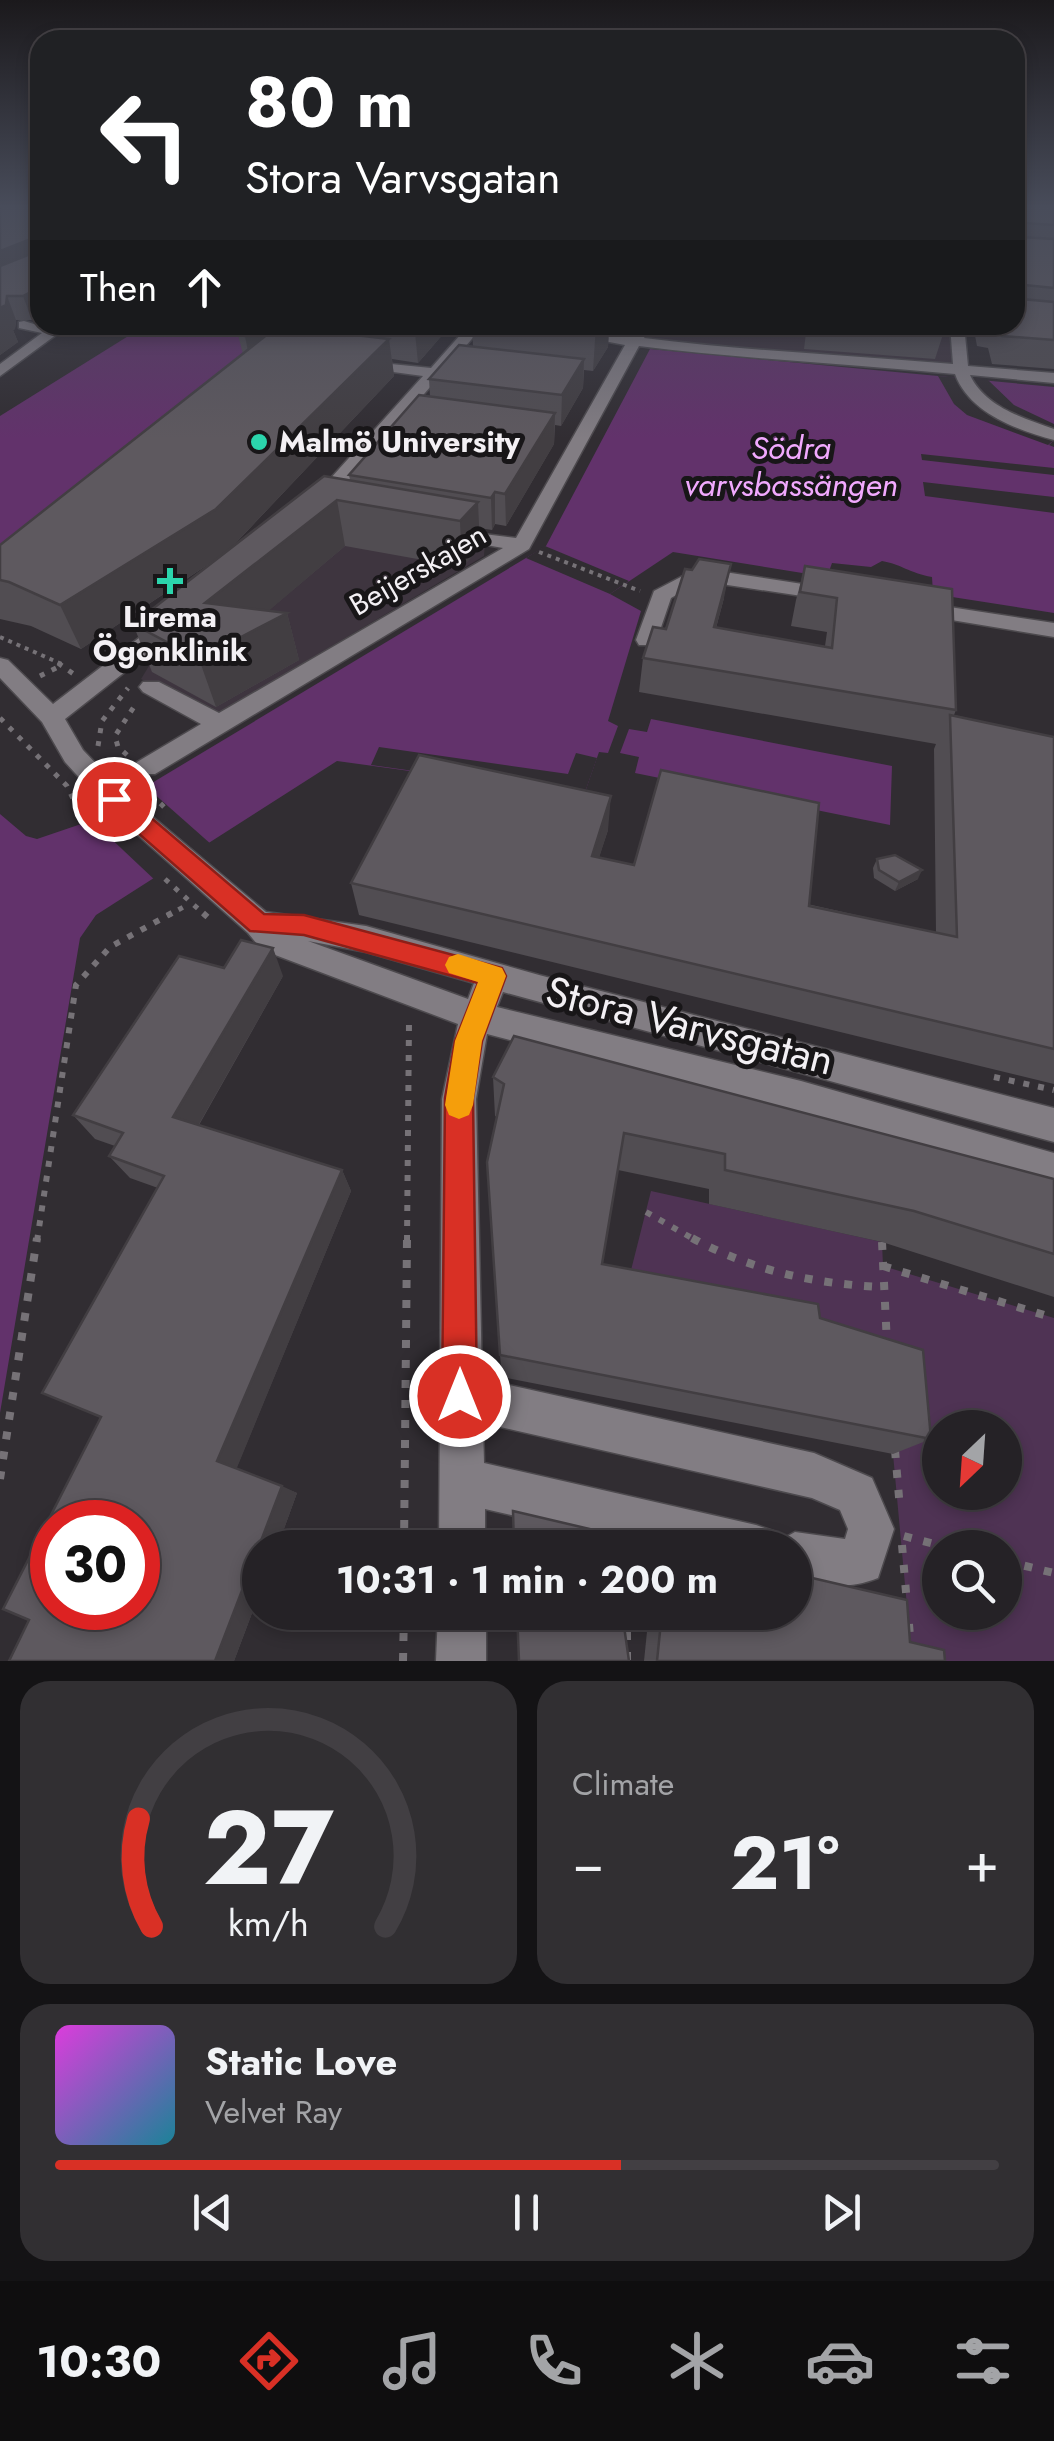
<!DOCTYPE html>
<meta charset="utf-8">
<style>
body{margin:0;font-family:Jost,sans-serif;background:#312f32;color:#f1f3f6;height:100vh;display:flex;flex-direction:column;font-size:38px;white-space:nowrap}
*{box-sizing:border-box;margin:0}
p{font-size:32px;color:#a3a4a7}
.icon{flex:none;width:55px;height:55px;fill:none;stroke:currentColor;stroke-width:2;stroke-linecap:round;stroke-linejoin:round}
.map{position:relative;height:1661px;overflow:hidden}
.drawer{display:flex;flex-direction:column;gap:20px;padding:20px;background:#141315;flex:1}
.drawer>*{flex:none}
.hud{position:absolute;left:30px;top:30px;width:995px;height:305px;border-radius:30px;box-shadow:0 5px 15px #0003,0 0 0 2px #423f43;background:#202124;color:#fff;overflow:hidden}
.needle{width:65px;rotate:205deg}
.tools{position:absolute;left:922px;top:1410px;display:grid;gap:20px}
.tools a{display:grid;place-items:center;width:100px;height:100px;border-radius:50%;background:#252226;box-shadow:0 5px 15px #0003,0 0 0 2px #423f43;font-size:50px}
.speed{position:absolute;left:30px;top:1500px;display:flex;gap:20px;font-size:50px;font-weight:700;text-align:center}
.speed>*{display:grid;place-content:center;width:130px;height:130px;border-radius:50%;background:#252226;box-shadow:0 5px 15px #0003,0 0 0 2px #423f43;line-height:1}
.speed .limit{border:15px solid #d22;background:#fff;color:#111}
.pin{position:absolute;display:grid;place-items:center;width:85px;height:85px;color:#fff;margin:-42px;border:5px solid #fff;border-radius:50%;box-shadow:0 2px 10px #0007}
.me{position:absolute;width:110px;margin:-55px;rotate:0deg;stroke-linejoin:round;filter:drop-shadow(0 0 8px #0008)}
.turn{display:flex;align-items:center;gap:35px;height:210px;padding:0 50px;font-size:45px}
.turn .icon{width:130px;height:130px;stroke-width:2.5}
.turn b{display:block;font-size:70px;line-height:85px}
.then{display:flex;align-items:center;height:95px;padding:0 50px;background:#0003;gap:20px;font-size:38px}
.big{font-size:75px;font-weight:700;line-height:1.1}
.drawer .widget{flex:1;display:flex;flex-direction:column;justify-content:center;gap:15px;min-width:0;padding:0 35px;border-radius:30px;background:#312f32}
.drawer .dial{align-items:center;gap:0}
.dial svg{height:260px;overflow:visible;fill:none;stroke:#423f43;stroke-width:7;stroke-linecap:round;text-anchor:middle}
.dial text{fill:#f1f3f6;stroke:none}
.song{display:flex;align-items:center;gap:30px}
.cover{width:120px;height:120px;border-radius:15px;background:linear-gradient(135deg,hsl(300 70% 55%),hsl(190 70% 35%))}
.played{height:10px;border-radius:5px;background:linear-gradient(90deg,#d93025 60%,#423f43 60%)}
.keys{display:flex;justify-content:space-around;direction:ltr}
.heat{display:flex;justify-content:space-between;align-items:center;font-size:55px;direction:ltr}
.drawer .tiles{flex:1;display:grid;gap:20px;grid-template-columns:1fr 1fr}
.widget:last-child{grid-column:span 2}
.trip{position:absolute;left:242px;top:1530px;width:570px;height:100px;border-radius:50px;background:#252226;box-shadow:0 5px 15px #0003,0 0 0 2px #423f43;font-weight:700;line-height:100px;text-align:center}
.tab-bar{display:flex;height:160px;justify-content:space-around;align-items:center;background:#0f0e0f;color:#a3a4a7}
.tab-bar .icon{width:70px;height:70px}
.tab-bar .selected{color:#d93025}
.tab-bar b{font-size:45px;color:#f1f3f6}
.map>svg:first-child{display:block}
.built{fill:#3e353f}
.green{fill:#4f3354;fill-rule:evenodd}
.water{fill:#62326b}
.pier{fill:#312d32}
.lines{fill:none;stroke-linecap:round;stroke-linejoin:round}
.minor-casing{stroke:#4d4a4e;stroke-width:3}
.path-far4{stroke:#767277;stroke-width:2.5;stroke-dasharray:2.5 4;stroke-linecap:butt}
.path-far3{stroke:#767277;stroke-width:4;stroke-dasharray:4 5;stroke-linecap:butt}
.path-far2{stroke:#767277;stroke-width:5;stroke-dasharray:5 8;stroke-linecap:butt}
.path-far1{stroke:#767277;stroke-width:6;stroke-dasharray:6 9;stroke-linecap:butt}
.path{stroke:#767277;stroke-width:8;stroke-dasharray:8 12;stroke-linecap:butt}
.minor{fill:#827d83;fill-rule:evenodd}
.wall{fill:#514d52}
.shaded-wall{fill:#423e42}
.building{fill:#5e595f;stroke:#423e42;stroke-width:2.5;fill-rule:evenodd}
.route{fill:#d93025;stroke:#8d1f18;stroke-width:2.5}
.slow{fill:#f59e0b}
.poi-dot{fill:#2bd5ac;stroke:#181618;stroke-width:4}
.labels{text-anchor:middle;stroke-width:10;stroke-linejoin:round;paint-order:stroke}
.far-poi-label{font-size:30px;font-weight:bold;fill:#f3f0f4;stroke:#181618;text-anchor:start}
.far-street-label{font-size:30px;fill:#f3f0f4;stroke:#181618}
.far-water-label{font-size:32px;font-style:italic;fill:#f1a9fe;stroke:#181618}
.near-street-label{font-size:42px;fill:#f3f0f4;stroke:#181618}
</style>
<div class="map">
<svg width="1054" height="1661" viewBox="0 0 1054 1661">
<rect width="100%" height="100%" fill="#312d32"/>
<g class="built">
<polygon points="498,325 957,325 962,369 785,354"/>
<polygon points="325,520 485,542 484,556 220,712 200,709 141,679 149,666"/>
</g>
<path class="green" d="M651 1191 882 1242 883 1266 1054 1318V1661H912L893 1454 624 1298ZM940 1428H1005V1492H940ZM940 1548H1005V1612H940Z"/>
<g class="water">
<polygon points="146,325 302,325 0,569 0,416"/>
<path d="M650 349 1054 387V440L1049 445 1054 447V468L921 454 922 460 1054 475V497L923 482 925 496 1054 513V613L933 594 932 577C909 573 901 564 882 561L871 567 832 563 827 577 673 552 610 594 641 611 608 721 618 726 608 753 599 752 584 795 337 761 96 915 80 938 0 1413V814L26 836 37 839 87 822 546 546Z"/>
<polygon points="651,719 892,766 890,825 635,773 639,757 620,753 629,729 647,732"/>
</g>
<g class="pier">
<polygon points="938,376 988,380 1014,405 1054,424 1054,440 1048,445 967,415 954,404"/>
<polygon points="545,546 629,581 610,594 526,558"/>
<polygon points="379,747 568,774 576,753 597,758 584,795 371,765"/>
<polygon points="143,784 212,845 157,882 88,817"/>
</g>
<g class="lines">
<g class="minor-casing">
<g id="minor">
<polygon points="24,321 60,332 0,376 0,364 42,333 19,328 19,322"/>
<polygon points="469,325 484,325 325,508 311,508 311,500 423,376 356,367 351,366 351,360 431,368"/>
<path d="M638 325H652L644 338C747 351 850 355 953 364L950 325H964L968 366 1054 373V383L970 375C985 407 1023 418 1054 429V440C1017 430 969 413 955 374 849 364 744 359 639 346L529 549 155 774H137L133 768 137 762 201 724 143 692 139 687 143 682H159L219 713 503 548 435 536V528L516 538 625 345 567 334 574 330 631 337Z"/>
<polygon points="698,568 835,589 846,595 835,601 701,581 671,598 655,645 639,645 636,640 654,591"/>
<polygon points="917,602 1054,623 1054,637 909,613 906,608 909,603"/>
<path d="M169 619 177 621 180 626 177 631 65 719 83 750 123 792 266 912 366 926 539 975 1054 1108V1142L503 992 497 1007 801 1081 1054 1153V1189L801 1115 487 1034 476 1099 482 1379 814 1453 872 1478 894 1529 878 1578C848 1590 825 1586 795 1580V1548H653L485 1509V1548H439L442 1099 458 1024 262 950 248 933 105 806 65 762 42 722 0 678V658L8 660 53 704 161 621ZM308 941 366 952 474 983 468 999ZM483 1423 812 1498 840 1510 848 1529 845 1539 795 1532 777 1542 773 1531 756 1525 484 1463Z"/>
<polygon points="438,1612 486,1612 486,1661 436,1661"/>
</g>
</g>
<polyline class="path-far4" points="68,333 89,325"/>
<g class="path-far3">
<polyline points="539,552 640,591"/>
<polyline points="0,637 64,665"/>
</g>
<g class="path-far2">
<polyline points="58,663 75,675"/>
<polyline points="40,676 60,666"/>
<polyline points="0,718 67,786 76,805 95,813"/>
<polyline points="98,746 102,721 128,688"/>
<polyline points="127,755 118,747 115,736 137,702"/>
<polyline points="142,785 166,809"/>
<polyline points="165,879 206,916"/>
<polyline points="167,916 189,904"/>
</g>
<g class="path-far1">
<polyline points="203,913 213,922"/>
<polyline points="994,1077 1054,1090"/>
<polyline points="646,1212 697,1241"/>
<polyline points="37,1241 76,985 110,947 172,913"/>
<polyline points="407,1241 409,1022"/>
</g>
<g class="path">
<path d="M692 1238C753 1271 815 1284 883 1287"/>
<polyline points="882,1242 887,1344"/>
<polyline points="883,1266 1054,1318"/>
<polyline points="895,1450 900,1509"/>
<polyline points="0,1479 37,1238"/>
<polyline points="904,1536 949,1548"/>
<polyline points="902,1545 907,1604"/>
<polyline points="404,1548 407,1238"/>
<polyline points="1005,1561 1054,1573"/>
<polyline points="627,1612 627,1661"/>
<polyline points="909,1624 912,1661"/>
<polyline points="403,1661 404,1612"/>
</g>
<use href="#minor" class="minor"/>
</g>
<g class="wall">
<polygon points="0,206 40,206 32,320 16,320 15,329 13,330 18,342 0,355"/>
<polygon points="1015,206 1054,207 1054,369 992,364 988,348 977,346 973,325 1015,325"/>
<polygon points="246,325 451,325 418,363 392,359 394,376 232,547 350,480 349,475 430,397 429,379 473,346 472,325 621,325 617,332 609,331 608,347 593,371 584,370 583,388 561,426 555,425 554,444 506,526 495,524 492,530 479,528 480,548 462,567 345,546 269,610 287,613 299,660 216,707 152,672 133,624 218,558 81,649 31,626 0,619 0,545 243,354 237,331"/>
<polygon points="807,325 946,325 935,359 804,349"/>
<polygon points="805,566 956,710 954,715 1054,737 1054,1084 359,915 351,883 608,830 599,857 936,933 934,749 936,744 639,692 643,658 666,629 724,598 716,628 825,646 827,632 791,626 796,600"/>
<polygon points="877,859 918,879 895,891 874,878 873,868"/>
<polygon points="283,976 199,1125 342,1170 351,1191 236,1469 297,1493 277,1548 260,1548 260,1592 234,1661 29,1620 101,1417 158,1188 130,1178 109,1156 115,1146 95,1139 73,1115"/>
<polygon points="493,1077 1054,1179 1054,1297 882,1242 709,1204 709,1189 618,1170 602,1264 820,1318 931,1439 893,1454 502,1377 500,1355 497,1117 495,1116"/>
<polygon points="649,1612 795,1612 910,1642 945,1661 644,1661"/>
</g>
<g class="shaded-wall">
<polygon points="31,239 39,261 0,277 0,251"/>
<polygon points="40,287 40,315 32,320 23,296"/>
<polygon points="7,296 16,320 15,329 13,330 18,342 0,355 0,308"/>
<polygon points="259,325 297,325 298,328 251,367 245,336"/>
<polygon points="422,325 451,325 418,363 415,332"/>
<polygon points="596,325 609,325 608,347 593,371"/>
<polygon points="389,339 394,376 228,551 81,649 60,605"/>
<polygon points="584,359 583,388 561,426 562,395"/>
<polygon points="555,413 554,444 506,526 505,494"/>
<polygon points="495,492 495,524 492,530 491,498"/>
<polygon points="337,500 345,546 233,641 287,613 299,660 216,707 199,659 205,603"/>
<polygon points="478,502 480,548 462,567 460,521"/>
<polygon points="731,564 724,598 707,661 714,627"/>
<polygon points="611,796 608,830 589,889 592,856"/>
<polygon points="922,870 918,879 895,891 899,882"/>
<polygon points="273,948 283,976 190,1140 173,1117"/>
<polygon points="342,1170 351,1191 236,1470 217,1461"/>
<polygon points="282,1486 297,1493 277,1548 260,1548 260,1592 234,1661 215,1661"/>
</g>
<g class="building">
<polygon points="0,206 40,206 40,287 23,296 7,296 6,305 0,308 0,266 33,253 36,242 31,239 0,251"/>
<polygon points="1015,206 1054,207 1054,225 1024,223 1020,227 1021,237 1054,239 1054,288 1025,285 1021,289 1022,299 1054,302 1054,340 1002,336 999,325 1015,325"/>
<polygon points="246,325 259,325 245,336 237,331"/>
<polygon points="352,325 422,325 415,332"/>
<polygon points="278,326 389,339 216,509 60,605 9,582 0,580 0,545"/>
<polygon points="459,345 584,359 562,395 429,379"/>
<polygon points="419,395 555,413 505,494 495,492 491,498 349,475"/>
<polygon points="324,476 478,502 460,521 337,500 205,603 287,613 199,659 133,624"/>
<polygon points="699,559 731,564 714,627 832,648 837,598 800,592 805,566 952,589 956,710 643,658 653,627 666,629 685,569 692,570"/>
<polygon points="950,715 1054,737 1054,1049 351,883 419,755 611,796 592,856 634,865 661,770 819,803 809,906 957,937"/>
<polygon points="895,855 922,870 899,882 879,870 877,859"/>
<path d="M241 940 273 948 173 1117 342 1170 217 1461 282 1486 215 1661H9L29 1620 3 1609 101 1417 42 1393 164 1176 109 1156 123 1133 73 1115 179 956 224 968ZM52 1522H138V1608H52Z"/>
<polygon points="514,1036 1054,1179 1054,1254 914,1211 725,1170 725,1154 624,1133 602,1264 818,1304 820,1318 923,1350 931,1439 500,1355 487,1162 504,1084 493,1077"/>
<polygon points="513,1511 611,1534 613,1548 514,1548"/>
<polygon points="795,1574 907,1600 910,1642 944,1650 945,1661 657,1661 662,1612 795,1612"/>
<polygon points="517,1612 622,1612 629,1661 519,1661"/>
</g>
<linearGradient id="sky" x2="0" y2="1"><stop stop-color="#1b191c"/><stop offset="0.47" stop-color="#484c5a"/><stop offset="1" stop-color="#484c5a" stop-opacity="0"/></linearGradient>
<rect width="1054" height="439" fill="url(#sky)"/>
<polygon class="route" points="114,791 122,793 264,914 304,915 502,968 506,976 482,1041 473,1098 477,1396 472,1408 460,1413 447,1408 442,1396 445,1098 455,1041 478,983 304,935 250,931 106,805 103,799"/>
<polygon class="slow" points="458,954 502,968 506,976 482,1041 473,1105 469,1115 459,1119 449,1115 445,1105 455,1041 478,982 449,973 445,965 449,957"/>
<g class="poi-dot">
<circle cx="259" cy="442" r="10"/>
<path d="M165 566h10v10h10v10h-10v10h-10v-10h-10v-10h10z"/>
</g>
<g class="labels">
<g class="far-poi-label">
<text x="279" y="452">Malmö University</text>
<text x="170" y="627" text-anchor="middle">Lirema<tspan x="170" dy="34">Ögonklinik</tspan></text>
</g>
<g class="far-street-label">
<text transform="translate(418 570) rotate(-30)" y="10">Beijerskajen</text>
</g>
<g class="far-water-label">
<text x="791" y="459">Södra<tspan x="791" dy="37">varvsbassängen</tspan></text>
</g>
<g class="near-street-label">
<text transform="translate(690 1025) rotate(14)" y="15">Stora Varvsgatan</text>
</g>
</g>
</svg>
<div class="tools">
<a><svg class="needle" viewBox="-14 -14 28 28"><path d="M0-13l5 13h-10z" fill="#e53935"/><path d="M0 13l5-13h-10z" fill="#a3a4a7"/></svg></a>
<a><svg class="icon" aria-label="search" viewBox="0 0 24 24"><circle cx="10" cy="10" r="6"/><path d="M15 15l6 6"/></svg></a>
</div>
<div class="speed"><div class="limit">30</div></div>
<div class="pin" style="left:114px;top:799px;background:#d93025"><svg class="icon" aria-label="arrive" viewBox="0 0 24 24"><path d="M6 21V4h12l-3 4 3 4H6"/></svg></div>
<svg class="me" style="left:460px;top:1396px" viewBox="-20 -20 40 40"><circle r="17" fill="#d93025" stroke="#fff" stroke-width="3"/><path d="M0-11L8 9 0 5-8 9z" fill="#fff"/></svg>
<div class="trip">10:31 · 1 min · 200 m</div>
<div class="hud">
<div class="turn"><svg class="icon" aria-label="left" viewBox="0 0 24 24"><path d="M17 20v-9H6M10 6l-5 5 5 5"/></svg><div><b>80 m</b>Stora Varvsgatan</div></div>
<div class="then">Then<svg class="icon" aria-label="ahead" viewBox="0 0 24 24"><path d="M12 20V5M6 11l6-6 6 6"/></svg></div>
</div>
</div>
<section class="drawer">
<div class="tiles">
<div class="widget dial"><svg viewBox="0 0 100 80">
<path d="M14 69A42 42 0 1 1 86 69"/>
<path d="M14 69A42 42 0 0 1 10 36" stroke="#d93025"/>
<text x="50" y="56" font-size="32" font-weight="700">27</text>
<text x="50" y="72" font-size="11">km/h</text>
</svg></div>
<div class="widget"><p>Climate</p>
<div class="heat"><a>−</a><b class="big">21°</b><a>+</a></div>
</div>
<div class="widget">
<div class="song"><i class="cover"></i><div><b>Static Love</b><p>Velvet Ray</p></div></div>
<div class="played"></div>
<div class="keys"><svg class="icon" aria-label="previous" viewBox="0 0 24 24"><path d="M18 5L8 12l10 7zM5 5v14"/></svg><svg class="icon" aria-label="pause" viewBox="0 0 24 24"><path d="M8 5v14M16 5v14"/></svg><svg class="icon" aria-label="next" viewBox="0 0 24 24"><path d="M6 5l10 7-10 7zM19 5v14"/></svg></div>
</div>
</div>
</section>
<nav class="tab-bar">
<b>10:30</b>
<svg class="icon selected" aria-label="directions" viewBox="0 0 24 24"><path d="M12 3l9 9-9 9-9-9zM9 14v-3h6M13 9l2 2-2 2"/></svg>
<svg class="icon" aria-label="music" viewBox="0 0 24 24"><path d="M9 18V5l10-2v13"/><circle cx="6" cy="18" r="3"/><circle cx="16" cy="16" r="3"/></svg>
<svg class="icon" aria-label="phone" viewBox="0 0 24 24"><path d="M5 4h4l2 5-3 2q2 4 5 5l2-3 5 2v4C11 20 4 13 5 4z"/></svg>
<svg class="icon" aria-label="climate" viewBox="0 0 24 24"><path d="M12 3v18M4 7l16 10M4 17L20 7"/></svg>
<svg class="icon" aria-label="car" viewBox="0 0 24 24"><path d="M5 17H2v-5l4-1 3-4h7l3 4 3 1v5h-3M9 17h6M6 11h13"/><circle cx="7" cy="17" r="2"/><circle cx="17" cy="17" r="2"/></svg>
<svg class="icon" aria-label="filters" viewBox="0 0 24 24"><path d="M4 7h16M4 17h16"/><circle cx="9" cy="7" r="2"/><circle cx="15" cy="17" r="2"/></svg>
</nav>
